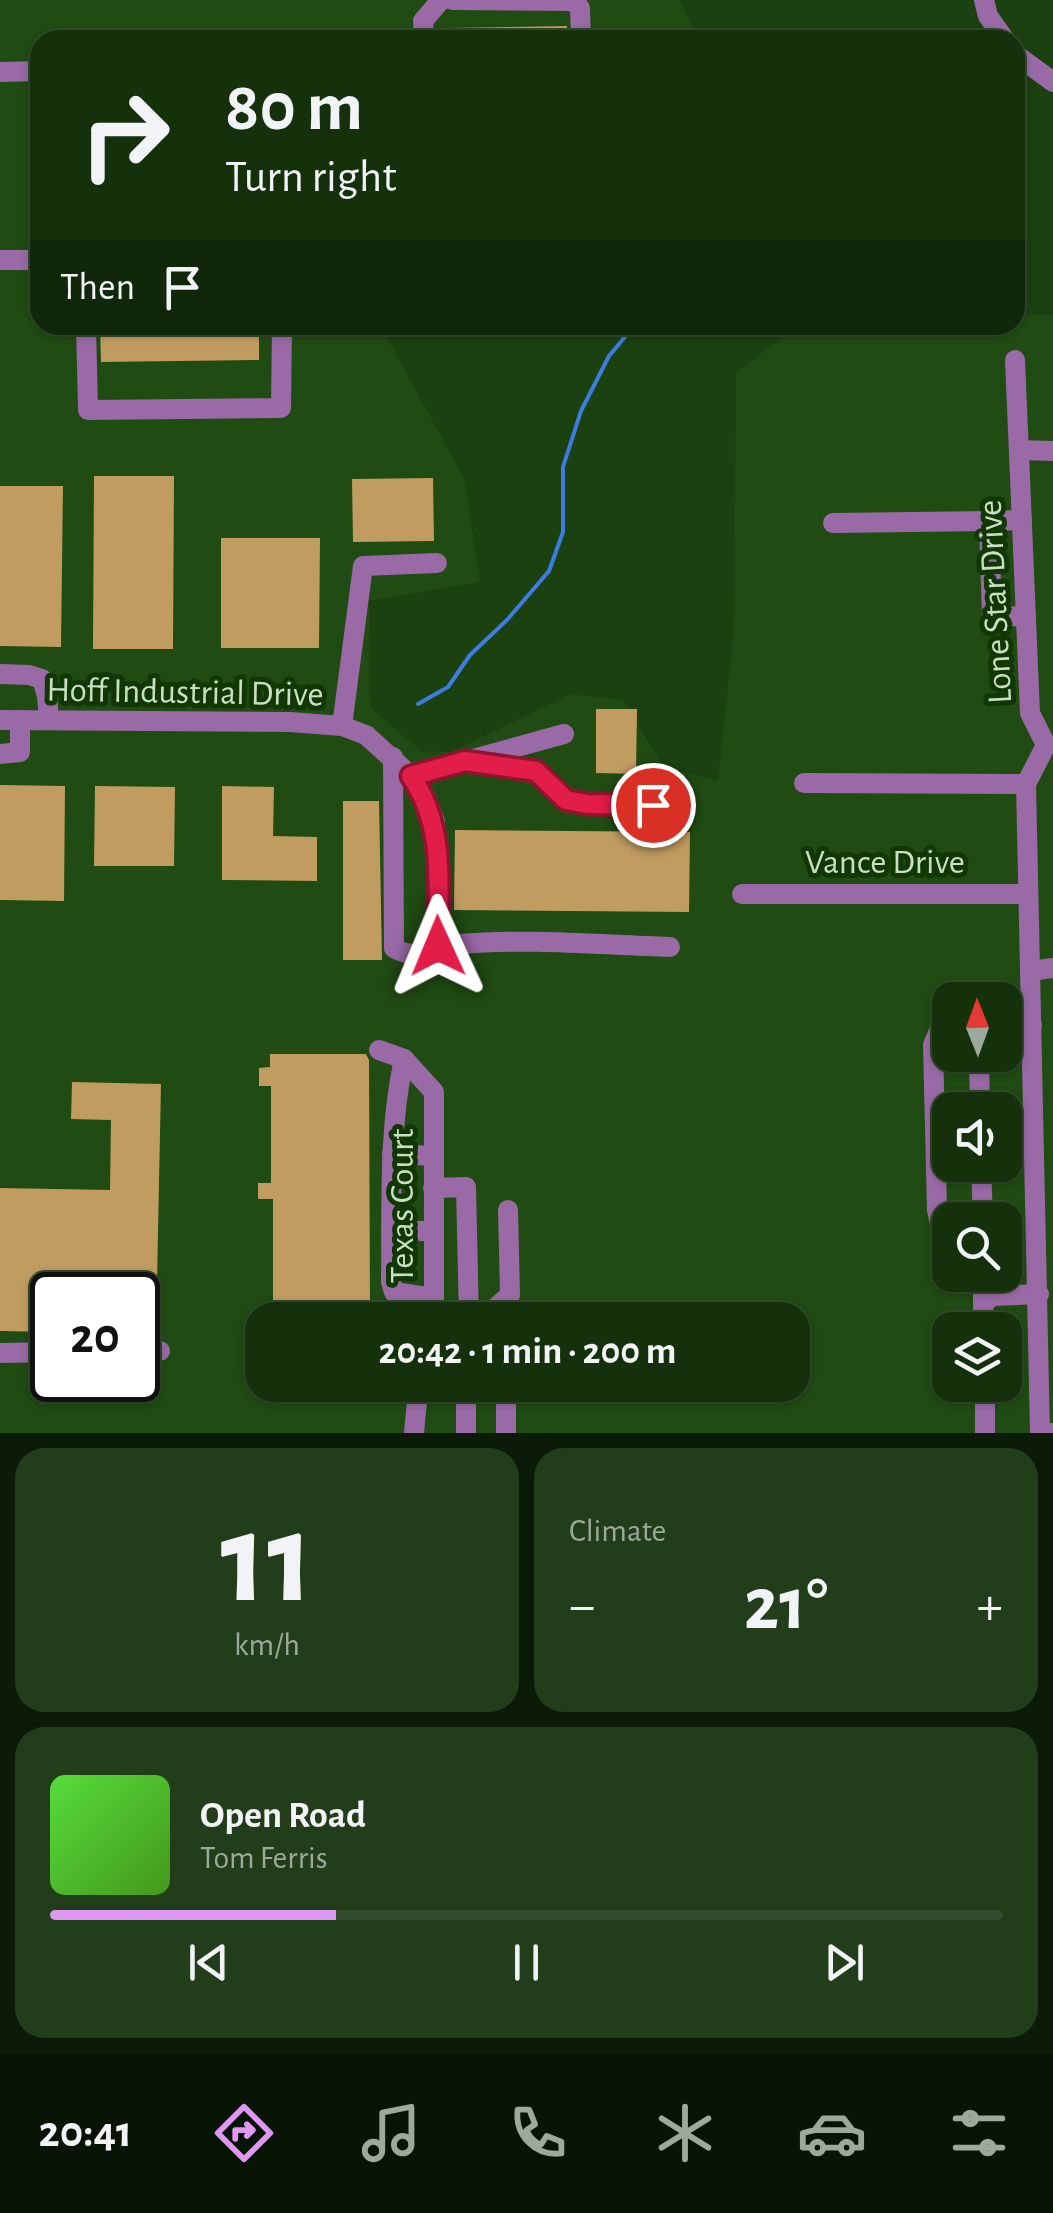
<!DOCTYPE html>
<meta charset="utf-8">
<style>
body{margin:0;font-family:"Alegreya Sans",sans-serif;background:#213d1a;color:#f1f3f6;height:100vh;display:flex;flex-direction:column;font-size:38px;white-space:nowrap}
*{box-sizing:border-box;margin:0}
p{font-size:32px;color:#9da99d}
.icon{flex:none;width:55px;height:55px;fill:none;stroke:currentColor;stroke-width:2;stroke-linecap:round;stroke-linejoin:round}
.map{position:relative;height:1433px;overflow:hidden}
.details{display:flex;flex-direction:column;gap:15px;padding:15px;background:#0b1b07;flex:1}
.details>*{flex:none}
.hud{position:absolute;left:30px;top:30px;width:995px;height:305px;border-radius:30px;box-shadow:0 2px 8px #0004,0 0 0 2px #334c2d;background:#14310c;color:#f1f3f6;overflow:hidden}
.needle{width:65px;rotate:359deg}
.controls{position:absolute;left:932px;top:982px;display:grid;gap:20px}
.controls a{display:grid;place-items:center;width:90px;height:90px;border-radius:20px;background:#14310c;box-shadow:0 2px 8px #0004,0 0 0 2px #334c2d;font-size:50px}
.speed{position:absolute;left:30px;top:1272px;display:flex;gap:20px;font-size:50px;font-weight:700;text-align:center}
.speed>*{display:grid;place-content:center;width:130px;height:130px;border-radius:50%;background:#14310c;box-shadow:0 2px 8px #0004,0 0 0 2px #334c2d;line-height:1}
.speed .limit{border:5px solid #111;border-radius:15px;background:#fff;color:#111}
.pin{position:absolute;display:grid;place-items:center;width:85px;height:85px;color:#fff;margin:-42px;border:5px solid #fff;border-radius:50%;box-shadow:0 2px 10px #0007}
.me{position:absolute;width:110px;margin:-55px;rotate:359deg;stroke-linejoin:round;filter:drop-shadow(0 0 8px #0008)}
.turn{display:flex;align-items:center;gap:35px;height:210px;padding:0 30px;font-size:45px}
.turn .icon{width:130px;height:130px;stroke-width:2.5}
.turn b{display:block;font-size:70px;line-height:85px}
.then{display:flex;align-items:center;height:95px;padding:0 30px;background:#0003;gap:20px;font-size:38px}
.big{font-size:75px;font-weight:600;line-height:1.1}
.details .card{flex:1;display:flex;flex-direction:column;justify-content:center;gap:15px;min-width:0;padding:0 35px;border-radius:30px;background:#213d1a}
.details .dial{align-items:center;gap:0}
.dial b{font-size:130px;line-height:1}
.song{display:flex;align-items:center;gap:30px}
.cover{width:120px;height:120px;border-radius:15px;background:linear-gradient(135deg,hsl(110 70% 55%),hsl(100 70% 35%))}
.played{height:10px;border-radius:5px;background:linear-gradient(90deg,#df98f1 30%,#334c2d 30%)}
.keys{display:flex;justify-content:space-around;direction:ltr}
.heat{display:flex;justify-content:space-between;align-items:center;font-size:55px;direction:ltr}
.details .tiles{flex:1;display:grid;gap:15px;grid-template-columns:1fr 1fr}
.card:last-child{grid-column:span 2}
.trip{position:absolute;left:245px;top:1302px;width:565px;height:100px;border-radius:30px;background:#14310c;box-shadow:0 2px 8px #0004,0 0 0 2px #334c2d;font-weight:600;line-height:100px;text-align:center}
.dock{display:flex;height:160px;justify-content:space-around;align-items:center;background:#081405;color:#9da99d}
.dock .icon{width:70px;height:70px}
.dock .current{color:#df98f1}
.dock b{font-size:45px;color:#f1f3f6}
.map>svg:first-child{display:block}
.built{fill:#204b12;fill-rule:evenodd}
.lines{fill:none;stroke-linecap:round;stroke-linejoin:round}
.stream{stroke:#3d7de1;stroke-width:4}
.building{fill:#c09c61}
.minor{stroke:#996aa5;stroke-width:20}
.route-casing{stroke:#92132f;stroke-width:25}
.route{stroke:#e11d48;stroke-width:18}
.labels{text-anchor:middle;stroke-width:10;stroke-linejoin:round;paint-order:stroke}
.street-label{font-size:35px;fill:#c9dfc3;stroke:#103704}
</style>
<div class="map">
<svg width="1053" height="1433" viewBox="0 0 1053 1433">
<rect width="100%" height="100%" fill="#1b4110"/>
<path class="built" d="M0 0H679L695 31 693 40H40V325H380L465 480 480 582 369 601 370 707 421 751 451 752 571 694 623 700 664 767 718 781 734 629 736 373 797 325H1015V315H1053V1433H0ZM950 1000H1005V1055H950ZM950 1110H1005V1165H950ZM950 1220H1005V1275H950ZM52 1295H138V1380H52ZM262 1320H792V1385H262ZM950 1330H1005V1385H950Z"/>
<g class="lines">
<polyline class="stream" points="418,704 448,687 470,655 507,620 549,571 563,532 563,467 581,411 609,356 635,325"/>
</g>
<g class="building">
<polygon points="567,26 567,40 447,40 447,28"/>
<polygon points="100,325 259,325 259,360 101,362"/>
<polygon points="94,476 174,476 173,649 93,649"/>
<polygon points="433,478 434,541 353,542 352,479"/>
<polygon points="0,486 63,486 61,647 0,646"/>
<polygon points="221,538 320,538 319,648 221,648"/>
<polygon points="596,709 637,709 636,774 596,773"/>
<polygon points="0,785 65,786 64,901 0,900"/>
<polygon points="95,786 175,787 174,866 94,866"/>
<polygon points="222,786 274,787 273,836 317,837 317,881 222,880"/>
<polygon points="343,801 379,801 382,960 343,960"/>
<polygon points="455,830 690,832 689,912 454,910"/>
<polygon points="270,1054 366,1054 369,1060 370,1313 273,1313 273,1199 258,1199 258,1183 271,1183 271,1086 259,1086 259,1068 270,1067"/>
<polygon points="72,1082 161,1084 156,1333 138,1333 138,1295 52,1295 52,1332 0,1331 0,1188 110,1190 111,1120 71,1119"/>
</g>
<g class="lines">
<g class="minor">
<polyline points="452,0 573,1 580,8 581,40"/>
<polyline points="984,0 988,16 1005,40"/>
<polyline points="424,40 423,21 441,0"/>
<polyline points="1015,54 1053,82"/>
<polyline points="0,72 40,71"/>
<polyline points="0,260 40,260"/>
<polyline points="86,325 88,410 281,408 282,325"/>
<polyline points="1015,360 1030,713 1046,745"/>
<polyline points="1019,450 1053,451"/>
<polyline points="1022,520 989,521 992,617 1026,616"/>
<polyline points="833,523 989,521"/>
<polyline points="0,674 29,675 42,679 47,696 49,720"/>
<polyline points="0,720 290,722 342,726 366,735 411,776 424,794 435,822 438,946"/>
<polyline points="342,726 363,566 437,563"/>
<polyline points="1046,745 1026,784 1040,1433 1053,1433"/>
<polyline points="0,754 20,752 20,720"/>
<path d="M393 757 394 948C415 962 437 946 460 944 529 938 601 945 670 947"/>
<polyline points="465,761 536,771 566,800 587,804 676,806"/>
<polyline points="411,776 564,734"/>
<polyline points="804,783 1026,784"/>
<polyline points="742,894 1028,894"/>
<polyline points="1030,971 1053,968"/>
<polyline points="1005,1027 1032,1025"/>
<polyline points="950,1031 939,1031 933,1045 937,1210 939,1219 950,1221"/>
<polyline points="379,1050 404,1059 434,1092 434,1320"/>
<polyline points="979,1055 980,1110"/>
<path d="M404 1059C388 1132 392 1208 391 1282L394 1292 433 1298"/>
<polyline points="392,1154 433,1156"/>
<polyline points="981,1165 983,1220"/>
<polyline points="433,1188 466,1187 469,1320"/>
<polyline points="391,1231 433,1231"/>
<polyline points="983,1275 983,1303"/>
<polyline points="482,1320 510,1295 508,1210"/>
<polyline points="984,1330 983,1303 993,1296 1039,1294"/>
<polyline points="138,1351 160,1351"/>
<polyline points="0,1353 52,1352"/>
<polyline points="985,1385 985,1433"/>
<polyline points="425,1386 506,1389 506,1433"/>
<polyline points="466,1387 466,1433"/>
<polyline points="414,1433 417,1401 426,1385"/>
</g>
</g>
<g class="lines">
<g class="route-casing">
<path id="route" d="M438 946C438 887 446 827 411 776L465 761 536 771 566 800 587 804 653 805"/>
</g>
<use href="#route" class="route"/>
</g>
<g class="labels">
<g class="street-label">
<text transform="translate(994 602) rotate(-93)" y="12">Lone Star Drive</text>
<text transform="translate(185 691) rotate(1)" y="12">Hoff Industrial Drive</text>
<text x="885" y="873">Vance Drive</text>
<text transform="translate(401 1206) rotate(-90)" y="12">Texas Court</text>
</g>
</g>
</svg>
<div class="controls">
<a><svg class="needle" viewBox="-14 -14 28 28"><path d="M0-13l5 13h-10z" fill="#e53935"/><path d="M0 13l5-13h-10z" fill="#9da99d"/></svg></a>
<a><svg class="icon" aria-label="sound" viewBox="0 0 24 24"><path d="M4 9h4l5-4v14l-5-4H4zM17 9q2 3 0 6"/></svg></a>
<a><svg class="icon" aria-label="search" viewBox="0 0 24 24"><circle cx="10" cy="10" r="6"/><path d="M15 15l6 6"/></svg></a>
<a><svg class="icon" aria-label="layers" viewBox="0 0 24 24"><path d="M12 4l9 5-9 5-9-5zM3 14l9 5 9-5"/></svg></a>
</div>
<div class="speed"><div class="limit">20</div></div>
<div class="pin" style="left:653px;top:805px;background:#d93025"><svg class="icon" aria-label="arrive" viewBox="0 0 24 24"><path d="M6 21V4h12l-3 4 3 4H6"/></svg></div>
<svg class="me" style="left:438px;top:946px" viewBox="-20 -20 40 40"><path d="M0-17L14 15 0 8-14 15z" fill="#e11d48" stroke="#fff" stroke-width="4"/></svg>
<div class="trip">20:42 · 1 min · 200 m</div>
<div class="hud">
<div class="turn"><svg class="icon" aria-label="right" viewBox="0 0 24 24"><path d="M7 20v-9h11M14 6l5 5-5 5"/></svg><div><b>80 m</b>Turn right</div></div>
<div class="then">Then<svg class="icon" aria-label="arrive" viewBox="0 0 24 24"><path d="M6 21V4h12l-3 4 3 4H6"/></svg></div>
</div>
</div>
<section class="details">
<div class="tiles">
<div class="card dial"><b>11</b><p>km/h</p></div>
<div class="card"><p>Climate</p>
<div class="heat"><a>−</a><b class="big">21°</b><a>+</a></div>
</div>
<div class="card">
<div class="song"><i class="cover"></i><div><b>Open Road</b><p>Tom Ferris</p></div></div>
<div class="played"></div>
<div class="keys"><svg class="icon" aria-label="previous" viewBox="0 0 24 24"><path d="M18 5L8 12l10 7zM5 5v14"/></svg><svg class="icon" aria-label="pause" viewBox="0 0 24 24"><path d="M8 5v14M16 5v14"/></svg><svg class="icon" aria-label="next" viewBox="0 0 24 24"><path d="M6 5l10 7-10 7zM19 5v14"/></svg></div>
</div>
</div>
</section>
<nav class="dock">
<b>20:41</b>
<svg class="icon current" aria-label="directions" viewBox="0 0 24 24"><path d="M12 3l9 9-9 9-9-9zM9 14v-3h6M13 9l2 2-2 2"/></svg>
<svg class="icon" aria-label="music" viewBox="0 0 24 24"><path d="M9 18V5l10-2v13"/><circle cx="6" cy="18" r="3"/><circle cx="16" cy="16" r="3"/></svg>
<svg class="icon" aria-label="phone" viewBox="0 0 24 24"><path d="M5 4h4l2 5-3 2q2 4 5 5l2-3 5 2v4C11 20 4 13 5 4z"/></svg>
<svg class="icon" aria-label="climate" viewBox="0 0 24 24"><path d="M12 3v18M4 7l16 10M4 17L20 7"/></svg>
<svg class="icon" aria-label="car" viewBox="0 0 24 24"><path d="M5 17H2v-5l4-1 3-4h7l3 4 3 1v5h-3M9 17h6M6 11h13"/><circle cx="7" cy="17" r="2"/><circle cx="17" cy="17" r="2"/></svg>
<svg class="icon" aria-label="filters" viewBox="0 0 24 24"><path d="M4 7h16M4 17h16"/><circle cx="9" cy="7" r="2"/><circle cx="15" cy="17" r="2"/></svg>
</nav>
